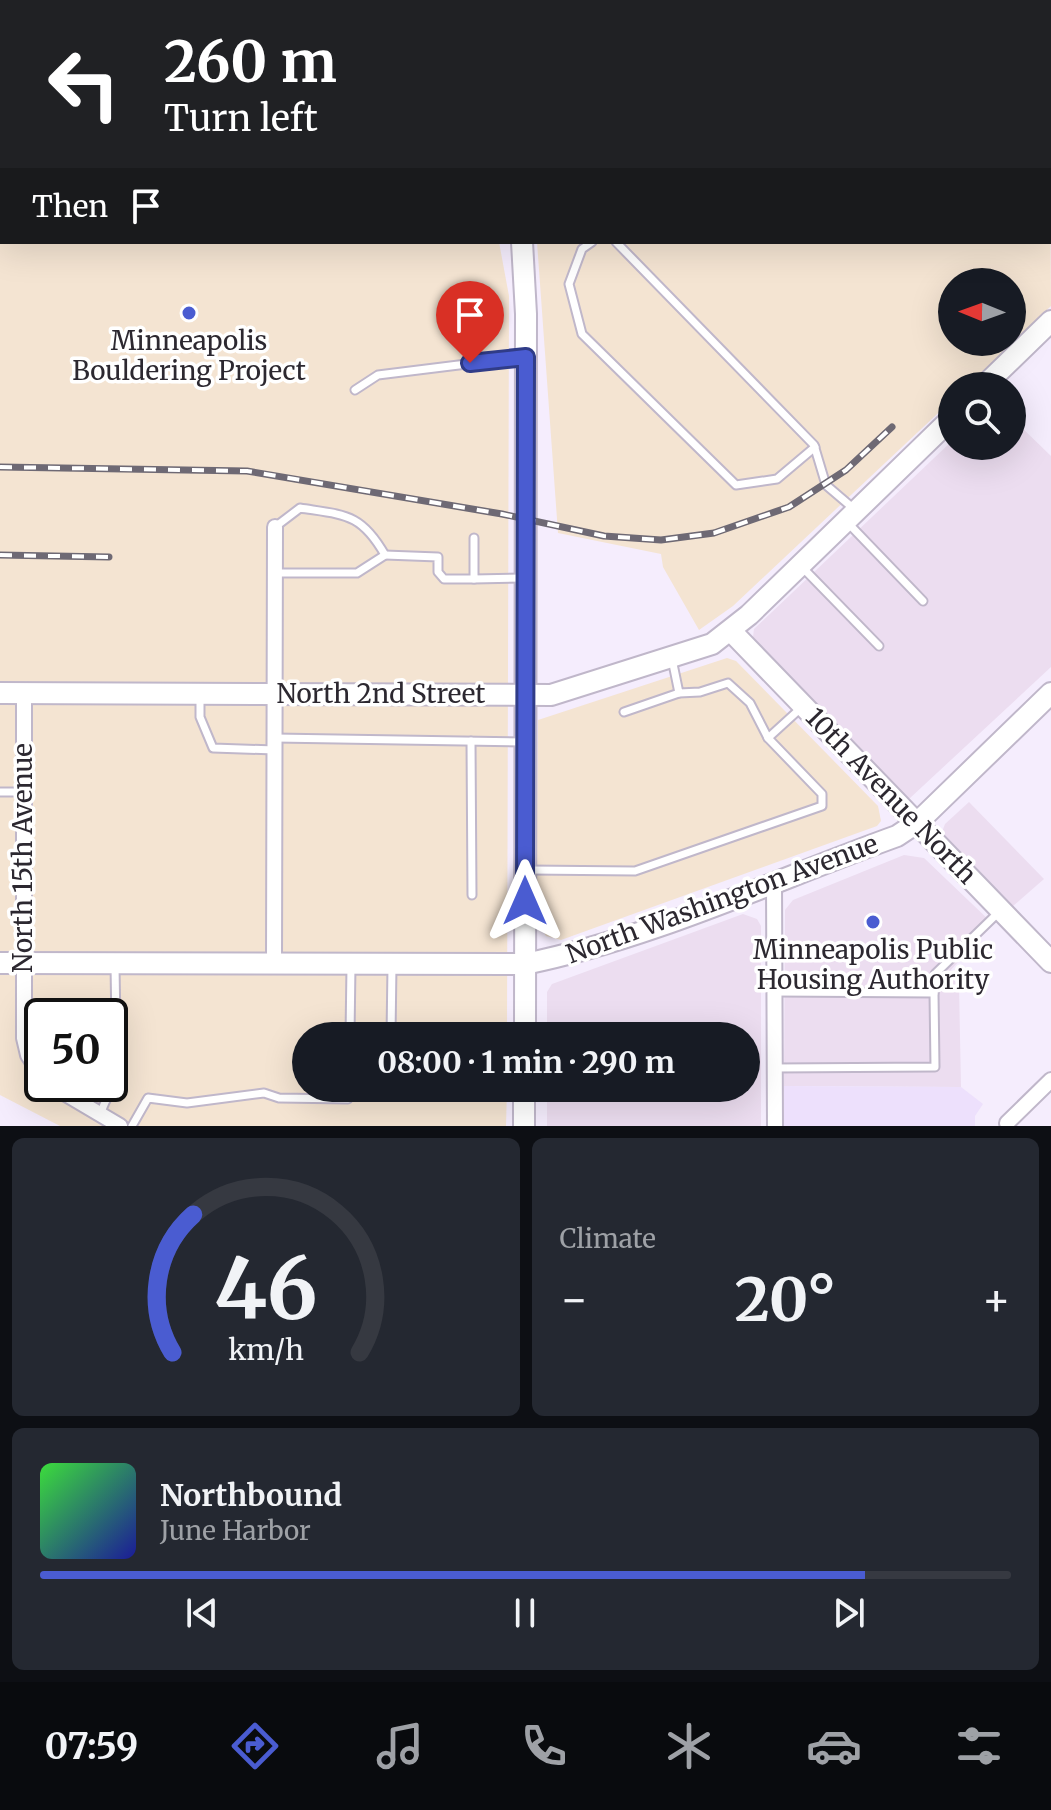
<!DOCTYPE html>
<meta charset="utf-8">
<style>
body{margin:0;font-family:Merriweather,serif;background:#242831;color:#f1f3f6;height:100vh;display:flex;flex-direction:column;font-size:30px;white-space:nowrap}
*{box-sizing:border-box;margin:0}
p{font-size:26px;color:#9ea1a6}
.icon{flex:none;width:44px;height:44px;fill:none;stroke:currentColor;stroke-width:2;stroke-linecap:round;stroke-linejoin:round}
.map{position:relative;height:1126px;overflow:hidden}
.side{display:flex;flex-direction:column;gap:12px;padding:12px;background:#0d0f14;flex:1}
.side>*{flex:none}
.hud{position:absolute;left:0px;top:0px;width:1052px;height:244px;box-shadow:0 8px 32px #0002;background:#202124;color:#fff;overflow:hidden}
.needle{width:52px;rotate:271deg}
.tools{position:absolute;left:938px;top:268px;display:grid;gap:16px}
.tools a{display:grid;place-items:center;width:88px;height:88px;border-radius:50%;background:#171b24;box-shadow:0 8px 32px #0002;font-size:40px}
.speed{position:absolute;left:24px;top:998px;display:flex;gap:16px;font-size:40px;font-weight:700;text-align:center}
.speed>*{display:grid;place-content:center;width:104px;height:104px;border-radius:50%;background:#171b24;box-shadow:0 8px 32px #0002;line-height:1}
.speed .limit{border:4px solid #111;border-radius:12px;background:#fff;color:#111}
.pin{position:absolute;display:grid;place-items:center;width:68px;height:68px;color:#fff;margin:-82px -34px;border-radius:50% 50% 50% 0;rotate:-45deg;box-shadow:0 0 8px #0007}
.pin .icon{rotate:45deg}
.me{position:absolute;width:88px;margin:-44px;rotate:0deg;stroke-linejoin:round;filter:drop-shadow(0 0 6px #0008)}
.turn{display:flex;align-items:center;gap:28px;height:168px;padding:0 32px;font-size:36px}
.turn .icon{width:104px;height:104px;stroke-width:2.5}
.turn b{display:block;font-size:56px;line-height:68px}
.then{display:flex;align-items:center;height:76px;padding:0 32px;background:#0003;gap:16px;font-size:30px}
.big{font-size:60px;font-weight:700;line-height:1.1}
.side .card{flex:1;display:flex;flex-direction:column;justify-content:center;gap:12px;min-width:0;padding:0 28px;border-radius:12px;background:#242831}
.side .dial{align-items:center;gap:0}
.dial svg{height:208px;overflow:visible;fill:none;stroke:#363941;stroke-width:7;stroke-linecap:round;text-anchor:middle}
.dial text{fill:#f1f3f6;stroke:none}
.song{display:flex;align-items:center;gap:24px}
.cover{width:96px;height:96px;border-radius:12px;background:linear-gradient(135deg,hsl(120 70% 55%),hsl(240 70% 35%))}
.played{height:8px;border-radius:4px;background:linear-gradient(90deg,#4a5cd1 85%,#363941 85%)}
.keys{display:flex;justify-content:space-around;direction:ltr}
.heat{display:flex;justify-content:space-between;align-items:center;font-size:44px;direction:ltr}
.side .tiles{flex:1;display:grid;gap:12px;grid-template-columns:1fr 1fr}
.card:last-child{grid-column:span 2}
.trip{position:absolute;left:292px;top:1022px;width:468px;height:80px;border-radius:40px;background:#171b24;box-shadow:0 8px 32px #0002;font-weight:700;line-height:80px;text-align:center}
.menu{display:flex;height:128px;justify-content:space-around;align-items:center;background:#090b0e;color:#9ea1a6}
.menu .icon{width:56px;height:56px}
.menu .selected{color:#4a5cd1}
.menu b{font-size:36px;color:#f1f3f6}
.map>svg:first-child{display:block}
.commercial{fill:#ecddf0}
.industrial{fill:#f4e4d2;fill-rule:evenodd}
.built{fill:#ede0fc}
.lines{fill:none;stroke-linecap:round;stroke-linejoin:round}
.lane-casing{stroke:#c0b7ca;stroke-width:11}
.street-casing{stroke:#c0b7ca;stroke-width:18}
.secondary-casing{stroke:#c0b7ca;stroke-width:24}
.path{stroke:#b1abb8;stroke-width:2;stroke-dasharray:6 6;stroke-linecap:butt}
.lane{stroke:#fff;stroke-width:7}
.street{stroke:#fff;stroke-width:14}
.secondary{stroke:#fff;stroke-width:20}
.rail-casing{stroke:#6e6974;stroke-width:7}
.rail{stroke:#fff;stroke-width:4;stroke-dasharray:12;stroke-linecap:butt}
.route-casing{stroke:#303c88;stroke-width:20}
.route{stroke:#4a5cd1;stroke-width:14}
.poi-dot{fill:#4a5cd1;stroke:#fff;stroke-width:3}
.labels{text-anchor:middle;stroke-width:7;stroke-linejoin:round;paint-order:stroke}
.poi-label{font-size:26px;fill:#2c2830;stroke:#fff}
.street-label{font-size:26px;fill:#2c2830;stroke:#fff}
</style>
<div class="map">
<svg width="1051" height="1126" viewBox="0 0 1051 1126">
<rect width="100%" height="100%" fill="#f5edfd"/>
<g class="commercial">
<polygon points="1012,418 1051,456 1051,667 909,799 753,637 754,629 952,441 952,446 1012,446"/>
<polygon points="969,802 1044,879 1013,906 942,832 945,824"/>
<polygon points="904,855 924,858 993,924 948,973 959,986 961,1087 784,1086 785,910 793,900"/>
<polygon points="743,914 757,919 761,926 761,1126 547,1126 547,1088 746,1088 746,1036 547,1036 547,992 552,984"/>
</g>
<g class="industrial">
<path d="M0 94 2 242H499L509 296 507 1036H306V1088H507L506 1126H60L0 1095ZM42 1016H110V1084H42Z"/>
<path d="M1050 158 1051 306 967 386H952V400L733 606 699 630 663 567 661 554 558 533 537 242H1050ZM952 282H1012V342H952Z"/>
<polygon points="727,658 736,661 878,806 881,821 877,826 561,940 546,936 536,918 538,720"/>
</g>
<polygon class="built" points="784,1086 961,1087 983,1104 975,1116 975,1126 784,1126"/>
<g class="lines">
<g class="lane-casing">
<g id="lane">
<polyline points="919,0 921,2"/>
<polyline points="713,2 715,0"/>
<polyline points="592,242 582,249 569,284 582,334 736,485 777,479 815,447"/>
<polyline points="616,242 814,445 826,485 854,509"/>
<polyline points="355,390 378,375 523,357"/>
<polyline points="847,522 923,601"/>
<polyline points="474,538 474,579 523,578"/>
<polyline points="385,555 438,557 438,572 444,579 474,579"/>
<polyline points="802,567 879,646"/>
<path d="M275 573H357L385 555C361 513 345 515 300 508L275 527"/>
<polyline points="200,694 200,717 213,748 275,750"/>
<polyline points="624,712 679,693"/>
<polyline points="275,738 523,742"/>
<polyline points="768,738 802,707"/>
<polyline points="471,741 472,895"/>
<polyline points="0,792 23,792"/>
<polyline points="529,870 635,871 822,806 822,794 768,738 750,703 728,683 700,692 679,693 672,659"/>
<polyline points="934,993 935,974 1000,911"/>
<polyline points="350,1036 351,966"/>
<polyline points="391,1036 392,966"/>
<polyline points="775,1068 935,1067 934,993 775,992"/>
<polyline points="75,1084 106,1100 100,1114"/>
<polyline points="401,1088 522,1091"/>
<polyline points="106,1100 117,1085 115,966"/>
<polyline points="132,1126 148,1098 187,1103 264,1093 279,1098 348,1099 349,1088"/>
</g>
</g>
<g class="street-casing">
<g id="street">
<polyline points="213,0 213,2"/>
<polyline points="1014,2 1016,0"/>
<polyline points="1050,136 1051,137"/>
<polyline points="24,693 24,1038 28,1055 42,1076"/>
<polyline points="774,882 775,1126"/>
<polyline points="274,963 275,527"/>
<polyline points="49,1084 120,1126"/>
<polyline points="1007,1123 1051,1080"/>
</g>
</g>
<g class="secondary-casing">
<g id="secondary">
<polyline points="464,0 464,2"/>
<polyline points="492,0 493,2"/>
<polyline points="184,2 190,0"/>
<polyline points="259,2 265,0"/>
<polyline points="0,62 2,61"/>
<polyline points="0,89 2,88"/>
<polyline points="522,242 526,314 525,1036"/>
<polyline points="984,386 1051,321"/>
<polyline points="731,631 1051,962"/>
<polyline points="0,693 551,695 712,644 749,615 952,418"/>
<path d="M0 963 525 964C652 938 775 880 897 836L918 822 1051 693"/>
<polyline points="524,1126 524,1088"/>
</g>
</g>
<g class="path">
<polyline points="890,0 892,2"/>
<polyline points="0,1 2,0"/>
<polyline points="135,2 142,0"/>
</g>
<use href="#lane" class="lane"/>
<use href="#street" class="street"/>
<use href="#secondary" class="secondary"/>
<g class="rail-casing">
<g id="rail">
<polyline points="0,467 247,471 502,514 604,536 661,540 714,533 789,507 846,470 892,427"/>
<polyline points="0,555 109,557"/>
</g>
</g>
<use href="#rail" class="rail"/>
</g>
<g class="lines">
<g class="route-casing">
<polyline id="route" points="470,363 526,357 525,901"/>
</g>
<use href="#route" class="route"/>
</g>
<g class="poi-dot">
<circle cx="189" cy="313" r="8"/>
<circle cx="873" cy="922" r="8"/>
</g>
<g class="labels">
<g class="poi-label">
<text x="189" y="350">Minneapolis<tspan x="189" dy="30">Bouldering Project</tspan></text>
<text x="873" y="959">Minneapolis Public<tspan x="873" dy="30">Housing Authority</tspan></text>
</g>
<g class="street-label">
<text x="381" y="703">North 2nd Street</text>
<text transform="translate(891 796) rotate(46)" y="9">10th Avenue North</text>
<text transform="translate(23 858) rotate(-90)" y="9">North 15th Avenue</text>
<text transform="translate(722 899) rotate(-20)" y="9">North Washington Avenue</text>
</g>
</g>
</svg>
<div class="tools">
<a><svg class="needle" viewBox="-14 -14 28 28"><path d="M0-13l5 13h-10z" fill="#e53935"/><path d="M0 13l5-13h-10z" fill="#9ea1a6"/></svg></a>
<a><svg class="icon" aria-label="search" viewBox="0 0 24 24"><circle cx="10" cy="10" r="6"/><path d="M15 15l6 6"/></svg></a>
</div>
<div class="speed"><div class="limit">50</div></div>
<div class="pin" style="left:470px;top:363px;background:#d93025"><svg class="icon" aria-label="arrive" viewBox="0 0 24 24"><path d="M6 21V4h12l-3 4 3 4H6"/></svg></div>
<svg class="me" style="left:525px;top:901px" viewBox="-20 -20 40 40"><path d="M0-17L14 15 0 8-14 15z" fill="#4a5cd1" stroke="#fff" stroke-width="4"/></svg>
<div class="trip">08:00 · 1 min · 290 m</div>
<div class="hud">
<div class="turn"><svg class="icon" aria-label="left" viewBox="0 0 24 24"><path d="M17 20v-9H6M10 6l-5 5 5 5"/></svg><div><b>260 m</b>Turn left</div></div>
<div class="then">Then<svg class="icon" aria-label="arrive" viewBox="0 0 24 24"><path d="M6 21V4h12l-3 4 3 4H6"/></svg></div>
</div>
</div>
<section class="side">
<div class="tiles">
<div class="card dial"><svg viewBox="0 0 100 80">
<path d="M14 69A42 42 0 1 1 86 69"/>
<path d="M14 69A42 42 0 0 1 22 16" stroke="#4a5cd1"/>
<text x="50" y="56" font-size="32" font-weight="700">46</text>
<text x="50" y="72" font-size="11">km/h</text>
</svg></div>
<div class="card"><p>Climate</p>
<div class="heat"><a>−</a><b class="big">20°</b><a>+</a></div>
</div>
<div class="card">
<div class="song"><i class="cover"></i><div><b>Northbound</b><p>June Harbor</p></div></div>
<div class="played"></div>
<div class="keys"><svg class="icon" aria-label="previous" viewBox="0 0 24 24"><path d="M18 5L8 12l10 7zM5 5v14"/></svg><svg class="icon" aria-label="pause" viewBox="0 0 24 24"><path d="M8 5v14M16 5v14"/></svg><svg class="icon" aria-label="next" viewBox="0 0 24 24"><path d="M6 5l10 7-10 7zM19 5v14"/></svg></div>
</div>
</div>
</section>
<nav class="menu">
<b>07:59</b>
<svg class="icon selected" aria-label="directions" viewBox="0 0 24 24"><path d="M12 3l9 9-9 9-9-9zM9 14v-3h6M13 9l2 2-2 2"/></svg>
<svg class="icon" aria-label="music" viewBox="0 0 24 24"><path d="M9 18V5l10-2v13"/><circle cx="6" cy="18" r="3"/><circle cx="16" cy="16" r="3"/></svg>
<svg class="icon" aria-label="phone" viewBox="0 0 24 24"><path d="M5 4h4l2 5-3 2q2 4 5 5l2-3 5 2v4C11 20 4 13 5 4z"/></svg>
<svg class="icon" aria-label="climate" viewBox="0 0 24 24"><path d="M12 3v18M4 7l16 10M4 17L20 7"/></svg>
<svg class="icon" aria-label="car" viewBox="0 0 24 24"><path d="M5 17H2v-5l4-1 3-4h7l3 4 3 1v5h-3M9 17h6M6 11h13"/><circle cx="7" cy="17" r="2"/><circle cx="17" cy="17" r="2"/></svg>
<svg class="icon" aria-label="filters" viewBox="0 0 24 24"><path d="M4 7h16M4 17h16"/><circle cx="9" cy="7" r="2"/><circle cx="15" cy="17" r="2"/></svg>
</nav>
